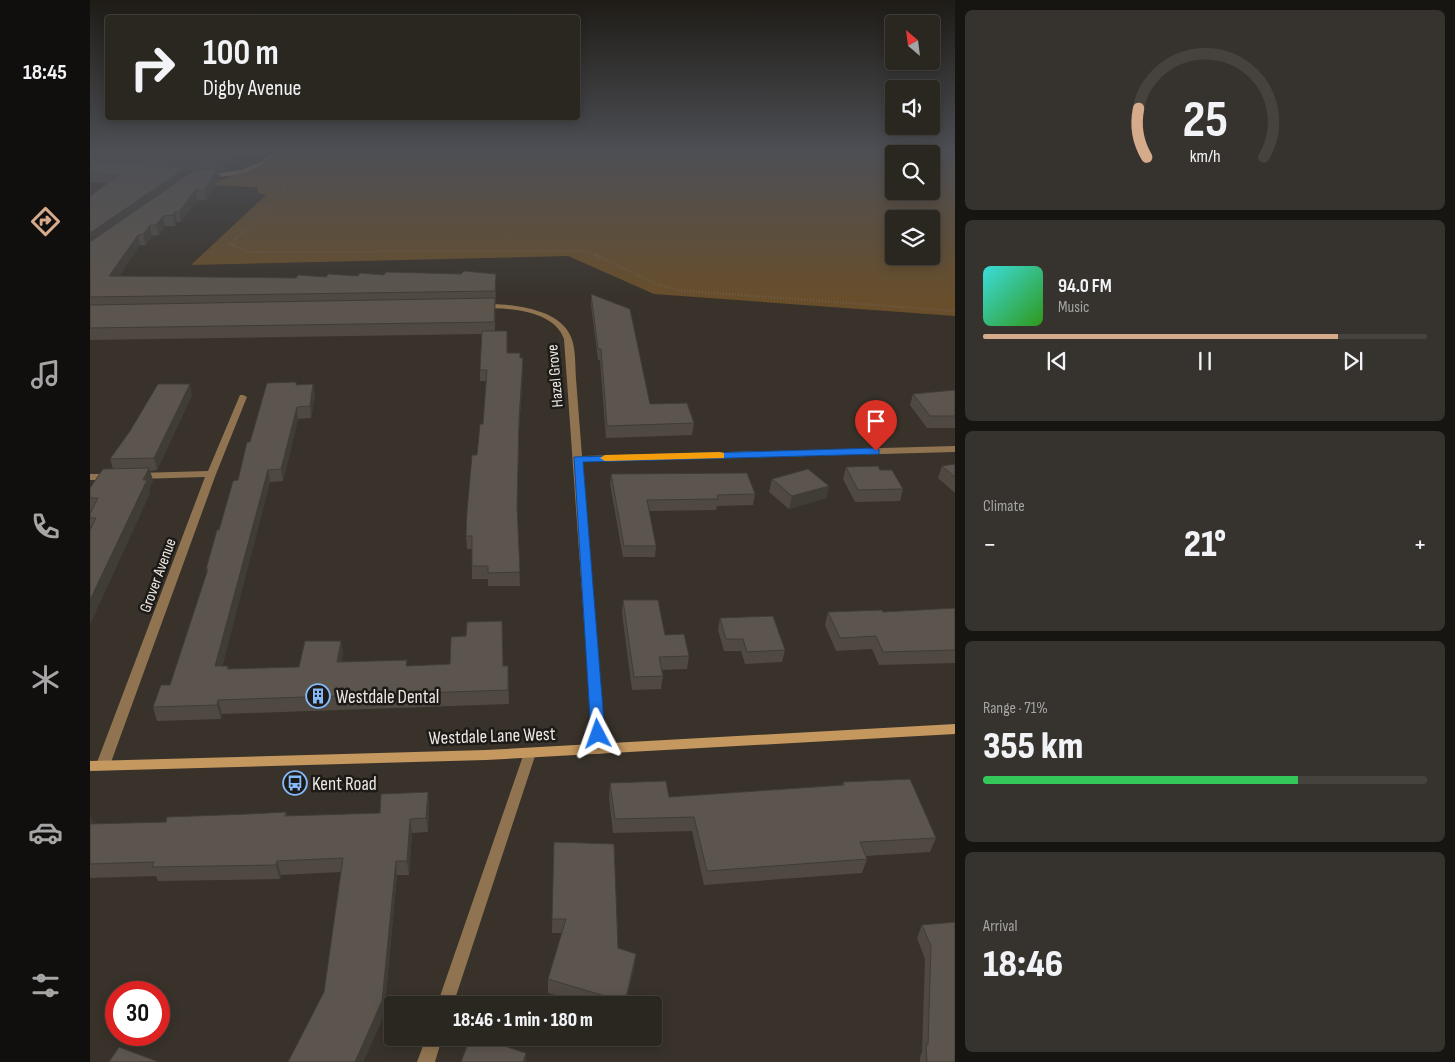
<!DOCTYPE html>
<meta charset="utf-8">
<style>
body{margin:0;font-family:"Sofia Sans Condensed",sans-serif;background:#36322d;color:#f1f3f6;height:100vh;display:flex;flex-direction:column;font-size:19px;white-space:nowrap}
*{box-sizing:border-box;margin:0}
p{font-size:16px;color:#a5a5a5}
.icon{flex:none;width:28px;height:28px;fill:none;stroke:currentColor;stroke-width:2;stroke-linecap:round;stroke-linejoin:round}
.map{position:relative;flex:1;overflow:hidden}
.sheet{display:flex;flex-direction:column;gap:10px;padding:10px;background:#171512;width:500px}
.sheet>*{flex:none}
.top-card{position:absolute;left:15px;top:15px;width:475px;height:105px;border-radius:5px;box-shadow:0 2px 12px #0003,0 0 0 1px #46433e;background:#2a2620;color:#f1f3f6;overflow:hidden}
.needle{width:32px;rotate:332deg}
.controls{position:absolute;left:795px;top:15px;display:grid;gap:10px}
.controls a{display:grid;place-items:center;width:55px;height:55px;border-radius:5px;background:#2a2620;box-shadow:0 2px 12px #0003,0 0 0 1px #46433e;font-size:25px}
.speed{position:absolute;left:15px;top:981px;display:flex;gap:10px;font-size:25px;font-weight:700;text-align:center}
.speed>*{display:grid;place-content:center;width:65px;height:65px;border-radius:50%;background:#2a2620;box-shadow:0 2px 12px #0003,0 0 0 1px #46433e;line-height:1}
.speed .limit{border:8px solid #d22;background:#fff;color:#111}
.pin{position:absolute;display:grid;place-items:center;width:42px;height:42px;color:#fff;margin:-51px -21px;border-radius:50% 50% 50% 0;rotate:-45deg;box-shadow:0 0 5px #0007}
.pin .icon{rotate:45deg}
.me{position:absolute;width:55px;margin:-28px;rotate:356deg;stroke-linejoin:round;filter:drop-shadow(0 0 4px #0008)}
.turn{display:flex;align-items:center;gap:18px;height:105px;padding:0 15px;font-size:22px}
.turn .icon{width:65px;height:65px;stroke-width:2.5}
.turn b{display:block;font-size:35px;line-height:42px}
.big{font-size:38px;font-weight:800;line-height:1.1}
.sheet .widget{flex:1;display:flex;flex-direction:column;justify-content:center;gap:8px;min-width:0;padding:0 18px;border-radius:8px;background:#36322d}
.sheet .dial{align-items:center;gap:0}
.dial svg{height:130px;overflow:visible;fill:none;stroke:#46433e;stroke-width:7;stroke-linecap:round;text-anchor:middle}
.dial text{fill:#f1f3f6;stroke:none}
.song{display:flex;align-items:center;gap:15px}
.cover{width:60px;height:60px;border-radius:8px;background:linear-gradient(135deg,hsl(180 70% 55%),hsl(110 70% 35%))}
.played{height:5px;border-radius:2px;background:linear-gradient(90deg,#d6ab8b 80%,#46433e 80%)}
.keys{display:flex;justify-content:space-around;direction:ltr}
.heat{display:flex;justify-content:space-between;align-items:center;font-size:28px;direction:ltr}
.charge{height:8px;border-radius:4px;background:linear-gradient(90deg,#34c759 71%,#46433e 0)}
.trip{position:absolute;left:294px;top:996px;width:278px;height:50px;border-radius:5px;background:#2a2620;box-shadow:0 2px 12px #0003,0 0 0 1px #46433e;font-weight:800;line-height:50px;text-align:center}
main{display:flex;flex:1;min-height:0}
.menu{display:flex;flex-direction:column;width:90px;justify-content:space-around;align-items:center;background:#110f0d;color:#a5a5a5}
.menu .icon{width:35px;height:35px}
.menu .selected{color:#d6ab8b}
.menu b{font-size:22px;color:#f1f3f6}
.map>svg:first-child{display:block}
.green{fill:#684e2b;fill-rule:evenodd}
.lines{fill:none;stroke-linecap:round;stroke-linejoin:round}
.path-far1{stroke:#706a63;stroke-width:2;stroke-dasharray:0.5 2;stroke-linecap:butt}
.path{stroke:#706a63;stroke-width:2.5;stroke-dasharray:0.5 2.5;stroke-linecap:butt}
.lane{fill:#907451;fill-rule:evenodd}
.street{fill:#907451;fill-rule:evenodd}
.secondary{fill:#c4985f;fill-rule:evenodd}
.wall{fill:#4f4942;fill-rule:evenodd}
.shaded-wall{fill:#403c36}
.building{fill:#5c554d;stroke:#403c36}
.route{fill:#1a73e8;stroke:#114b97}
.slow{fill:#f59e0b}
.labels{text-anchor:middle;stroke-width:5;stroke-linejoin:round;paint-order:stroke}
.street-label{font-size:16px;fill:#ece8e3;stroke:#1d1a17}
.near-poi-label{font-size:19px;fill:#ece8e3;stroke:#1d1a17;text-anchor:start}
.near-street-label{font-size:19px;fill:#ece8e3;stroke:#1d1a17}
</style>
<main>
<nav class="menu">
<b>18:45</b>
<svg class="icon selected" aria-label="directions" viewBox="0 0 24 24"><path d="M12 3l9 9-9 9-9-9zM9 14v-3h6M13 9l2 2-2 2"/></svg>
<svg class="icon" aria-label="music" viewBox="0 0 24 24"><path d="M9 18V5l10-2v13"/><circle cx="6" cy="18" r="3"/><circle cx="16" cy="16" r="3"/></svg>
<svg class="icon" aria-label="phone" viewBox="0 0 24 24"><path d="M5 4h4l2 5-3 2q2 4 5 5l2-3 5 2v4C11 20 4 13 5 4z"/></svg>
<svg class="icon" aria-label="climate" viewBox="0 0 24 24"><path d="M12 3v18M4 7l16 10M4 17L20 7"/></svg>
<svg class="icon" aria-label="car" viewBox="0 0 24 24"><path d="M5 17H2v-5l4-1 3-4h7l3 4 3 1v5h-3M9 17h6M6 11h13"/><circle cx="7" cy="17" r="2"/><circle cx="17" cy="17" r="2"/></svg>
<svg class="icon" aria-label="filters" viewBox="0 0 24 24"><path d="M4 7h16M4 17h16"/><circle cx="9" cy="7" r="2"/><circle cx="15" cy="17" r="2"/></svg>
</nav>
<div class="map">
<svg width="865" height="1062" viewBox="0 0 865 1062">
<rect width="100%" height="100%" fill="#38322a"/>
<path class="green" d="M194 151H865V316L564 294 478 256 101 265 176 195 168 193 167 187 115 185 167 168ZM804 154H841V191H804ZM804 219H841V256H804Z"/>
<g class="lines">
<g class="path-far1">
<polyline points="178,177 194,184 193,193 140,244 159,252 493,251 508,256"/>
<polyline points="841,179 865,178"/>
</g>
<polyline class="path" points="506,255 564,283 585,290 865,311"/>
<path class="lane" d="M184 151H189C170 172 143 178 116 177L113 175 152 170 170 162Z"/>
<g class="street">
<path d="M403 304C428 305 470 310 481 337 486 349 485 366 486 379 488 405 490 430 492 456L865 446V452L493 462 515 749 514 753 509 754 504 753 503 749 474 339C464 310 418 308 392 308L388 306 392 304Z"/>
<polygon points="150,395 153,395 157,397 126,474 20,765 18,769 13,770 8,769 6,765 115,477 48,479 43,476 48,473 118,471"/>
<polygon points="0,474 21,474 26,477 21,480 0,480"/>
<polygon points="440,748 445,749 446,753 363,1005 347,1005 434,753 435,749"/>
<polygon points="336,1038 352,1038 345,1062 327,1062"/>
</g>
<polygon class="secondary" points="865,724 865,734 396,760 0,771 0,761 396,750"/>
</g>
<g class="wall">
<path d="M0 151 140 152 142 161 135 171H129L130 178 116 200H107L91 222H87L85 226H75L69 235 62 236 56 245H50L29 276 206 278 268 276 406 274 405 331 417 353 430 358 433 369 429 432 427 512 430 586H398V579H382V549H377L376 536 387 455 393 424 396 381H390V370L392 334 0 340V196L17 183 0 182ZM95 170H104L96 176Z"/>
<polygon points="501,294 560,404 604,423 602,435 516,438 510,360 508,360 501,305"/>
<polygon points="206,382 207,385 223,384 225,395 221,418 208,419 193,481 180,482 132,666 138,666 139,669 209,667 251,641 253,654 251,662 318,666 418,666 419,704 132,714 131,719 67,721 63,707 80,685 117,573 116,569 148,480 160,442"/>
<polygon points="865,390 865,428 837,428 820,405 823,394"/>
<polygon points="102,395 67,470 60,471 63,480 59,489 60,493 0,624 0,530 1,528 0,525 0,514 1,511 0,511 0,488 23,469 20,459"/>
<polygon points="865,464 865,493 848,478 852,466"/>
<polygon points="756,467 790,470 813,489 810,501 765,502 753,479"/>
<polygon points="521,474 665,494 663,505 627,506 626,510 559,511 566,546 565,557 533,557 520,484"/>
<polygon points="682,479 739,486 736,498 699,509 679,492"/>
<polygon points="533,600 575,635 599,656 597,669 571,670 573,676 571,689 542,690 532,613"/>
<polygon points="865,608 865,663 789,665 782,649 746,651 735,625 738,612 793,612"/>
<polygon points="630,618 695,650 692,662 655,664 651,651 634,651 628,630"/>
<polygon points="753,782 846,838 840,852 776,856 777,859 772,873 614,885 602,831 523,833 519,797 520,783 579,797 752,785"/>
<polygon points="338,792 339,806 338,832 322,833 319,875 307,875 294,1015 273,1062 198,1062 234,992 251,872 191,875 190,879 68,881 66,876 0,878 0,816 3,824 76,822 196,812 197,816 290,813"/>
<polygon points="464,842 528,948 546,954 544,968 535,1005 498,1005 458,993 458,979 472,933 462,933"/>
<polygon points="865,922 865,1062 830,1062 830,1057 832,1052 835,959 827,938 832,925"/>
</g>
<g class="shaded-wall">
<polygon points="140,152 142,161 135,171 134,161"/>
<polygon points="95,168 97,177 0,246 0,233"/>
<polygon points="128,169 130,178 116,200 114,190"/>
<polygon points="105,190 107,200 91,222 89,212"/>
<polygon points="85,212 87,222 85,226 83,215"/>
<polygon points="73,216 75,226 69,235 66,225"/>
<polygon points="60,225 62,236 56,245 53,234"/>
<polygon points="48,235 50,245 22,287 19,276"/>
<polygon points="433,358 433,369 429,432 429,419"/>
<polygon points="100,384 102,395 67,470 64,458"/>
<polygon points="223,384 225,395 221,418 220,406"/>
<polygon points="207,407 208,419 193,481 191,469"/>
<polygon points="59,468 63,480 59,489 60,493 0,624 0,600"/>
<polygon points="178,470 180,482 129,680 125,666"/>
<polygon points="739,486 736,498 699,509 702,496"/>
<polygon points="251,641 253,654 249,676 247,662"/>
<polygon points="128,700 132,714 131,719 127,705"/>
<polygon points="338,792 339,806 338,832 336,818"/>
<polygon points="0,816 6,829 0,834"/>
<polygon points="320,819 322,833 319,875 317,861"/>
<polygon points="187,861 191,875 190,879 186,865"/>
<polygon points="306,861 307,875 294,1015 273,1062 265,1062"/>
<polygon points="546,954 544,968 535,1005 534,1005"/>
<polygon points="436,1053 436,1062 433,1062"/>
</g>
<g class="building">
<polygon points="0,151 133,151 140,152 134,161 116,162 0,153"/>
<polygon points="0,160 95,168 0,233 0,196 29,175 0,173"/>
<polygon points="106,169 128,169 114,190 105,190 89,212 85,212 83,215 73,216 66,225 60,225 53,234 48,235 19,276 206,278 208,275 236,277 238,274 268,276 270,273 294,275 296,272 371,274 374,271 406,274 405,291 0,297 0,242"/>
<polygon points="501,294 540,309 560,404 597,403 604,423 517,426 511,349 508,349"/>
<polygon points="405,298 404,322 0,328 0,305"/>
<polygon points="392,331 417,331 417,353 430,353 430,358 433,358 429,419 427,506 430,572 398,573 398,566 382,566 382,536 376,536 377,511 382,455 387,455 390,424 393,424 397,370 390,370"/>
<polygon points="206,382 206,385 223,384 220,406 207,407 191,469 178,470 125,666 138,666 137,669 209,667 215,641 251,641 247,662 317,660 316,666 360,664 361,637 376,636 377,622 412,621 413,666 418,666 418,690 128,700 127,705 63,707 71,685 80,685 118,569 116,569 127,530 129,530 143,481 148,480 157,442 160,442 177,383"/>
<polygon points="68,384 100,384 64,458 20,459 40,431"/>
<polygon points="865,390 865,416 840,416 823,394"/>
<polygon points="865,464 865,477 852,466"/>
<polygon points="788,466 790,470 802,470 813,489 768,490 756,467"/>
<polygon points="59,468 53,480 57,480 0,600 0,530 6,518 0,518 0,514 8,498 0,498 0,488 13,469"/>
<polygon points="718,469 739,486 702,496 682,479"/>
<polygon points="657,473 665,494 627,495 628,499 557,500 566,546 534,546 521,474"/>
<polygon points="533,600 568,600 575,635 594,634 599,656 569,657 573,676 544,677"/>
<polygon points="865,608 865,650 793,652 786,636 750,638 738,612 792,610 793,612"/>
<polygon points="683,616 695,650 657,652 653,639 636,639 630,618"/>
<polygon points="820,779 846,838 770,842 777,859 617,871 604,817 525,819 520,783 576,781 579,797 754,785 753,782"/>
<polygon points="338,792 336,818 320,819 317,861 306,861 292,1001 265,1062 198,1062 234,992 253,858 187,861 186,865 62,867 64,862 0,864 0,824 76,822 77,817 158,814 196,812 195,816 290,813 291,794"/>
<polygon points="464,842 524,844 528,948 546,954 535,1002 458,979 476,919 462,919"/>
<polygon points="865,922 865,1062 837,1062 836,1044 838,1045 841,946 832,925"/>
<polygon points="380,1038 389,1038 436,1053 433,1062 371,1062"/>
<polygon points="29,1047 69,1062 19,1062"/>
</g>
<linearGradient id="sky" x2="0" y2="1"><stop stop-color="#1f1c17"/><stop offset="0.51" stop-color="#4d4f55"/><stop offset="1" stop-color="#4d4f55" stop-opacity="0"/></linearGradient>
<rect width="865" height="299" fill="url(#sky)"/>
<polygon class="route" points="786,448 789,449 789,454 493,462 515,734 513,738 503,738 501,734 484,457"/>
<polygon class="slow" points="630,452 634,453 634,458 515,461 510,458 515,455"/>
<defs>
<g id="building-ring" transform="scale(1.25)"><circle r="9.5" fill="#1d1a17" stroke="#85bbfb" stroke-width="1.5"/><path d="M-4-6H4V6H1V3H-1V6H-4ZM-2.5-4.3h1.7v1.8h-1.7ZM.8-4.3h1.7v1.8H.8ZM-2.5-1h1.7V.8h-1.7ZM.8-1h1.7V.8H.8Z" fill="#85bbfb"/></g>
<g id="bus-ring" transform="scale(1.25)"><circle r="9.5" fill="#1d1a17" stroke="#85bbfb" stroke-width="1.5"/><path d="M-5-6H5V4H4V6H2V4H-2V6H-4V4H-5ZM-3.5-4V0h7V-4ZM-3.5 1.2v1.5H-2V1.2ZM2 1.2v1.5H3.5V1.2Z" fill="#85bbfb"/></g>
</defs>
<g fill-rule="evenodd">
<use href="#building-ring" x="228" y="696"/>
<use href="#bus-ring" x="205" y="783"/>
</g>
<g class="labels">
<g class="street-label">
<text transform="translate(464 376) rotate(-95)" y="6">Hazel Grove</text>
<text transform="translate(67 575) rotate(-70)" y="6">Grover Avenue</text>
</g>
<g class="near-poi-label">
<text x="246" y="703">Westdale Dental</text>
<text x="222" y="790">Kent Road</text>
</g>
<g class="near-street-label">
<text transform="translate(402 735) rotate(-2)" y="7">Westdale Lane West</text>
</g>
</g>
</svg>
<div class="controls">
<a><svg class="needle" viewBox="-14 -14 28 28"><path d="M0-13l5 13h-10z" fill="#e53935"/><path d="M0 13l5-13h-10z" fill="#a5a5a5"/></svg></a>
<a><svg class="icon" aria-label="sound" viewBox="0 0 24 24"><path d="M4 9h4l5-4v14l-5-4H4zM17 9q2 3 0 6"/></svg></a>
<a><svg class="icon" aria-label="search" viewBox="0 0 24 24"><circle cx="10" cy="10" r="6"/><path d="M15 15l6 6"/></svg></a>
<a><svg class="icon" aria-label="layers" viewBox="0 0 24 24"><path d="M12 4l9 5-9 5-9-5zM3 14l9 5 9-5"/></svg></a>
</div>
<div class="speed"><div class="limit">30</div></div>
<div class="pin" style="left:786px;top:451px;background:#d93025"><svg class="icon" aria-label="arrive" viewBox="0 0 24 24"><path d="M6 21V4h12l-3 4 3 4H6"/></svg></div>
<svg class="me" style="left:508px;top:734px" viewBox="-20 -20 40 40"><path d="M0-17L14 15 0 8-14 15z" fill="#1a73e8" stroke="#fff" stroke-width="4"/></svg>
<div class="trip">18:46 · 1 min · 180 m</div>
<div class="top-card">
<div class="turn"><svg class="icon" aria-label="right" viewBox="0 0 24 24"><path d="M7 20v-9h11M14 6l5 5-5 5"/></svg><div><b>100 m</b>Digby Avenue</div></div>
</div>
</div>
<section class="sheet">
<div class="widget dial"><svg viewBox="0 0 100 80">
<path d="M14 69A42 42 0 1 1 86 69"/>
<path d="M14 69A42 42 0 0 1 9 39" stroke="#d6ab8b"/>
<text x="50" y="56" font-size="32" font-weight="700">25</text>
<text x="50" y="72" font-size="11">km/h</text>
</svg></div>
<div class="widget">
<div class="song"><i class="cover"></i><div><b>94.0 FM</b><p>Music</p></div></div>
<div class="played"></div>
<div class="keys"><svg class="icon" aria-label="previous" viewBox="0 0 24 24"><path d="M18 5L8 12l10 7zM5 5v14"/></svg><svg class="icon" aria-label="pause" viewBox="0 0 24 24"><path d="M8 5v14M16 5v14"/></svg><svg class="icon" aria-label="next" viewBox="0 0 24 24"><path d="M6 5l10 7-10 7zM19 5v14"/></svg></div>
</div>
<div class="widget"><p>Climate</p>
<div class="heat"><a>−</a><b class="big">21°</b><a>+</a></div>
</div>
<div class="widget"><p>Range · 71%</p><b class="big">355 km</b><div class="charge"></div></div>
<div class="widget"><p>Arrival</p><b class="big">18:46</b></div>
</section>
</main>
